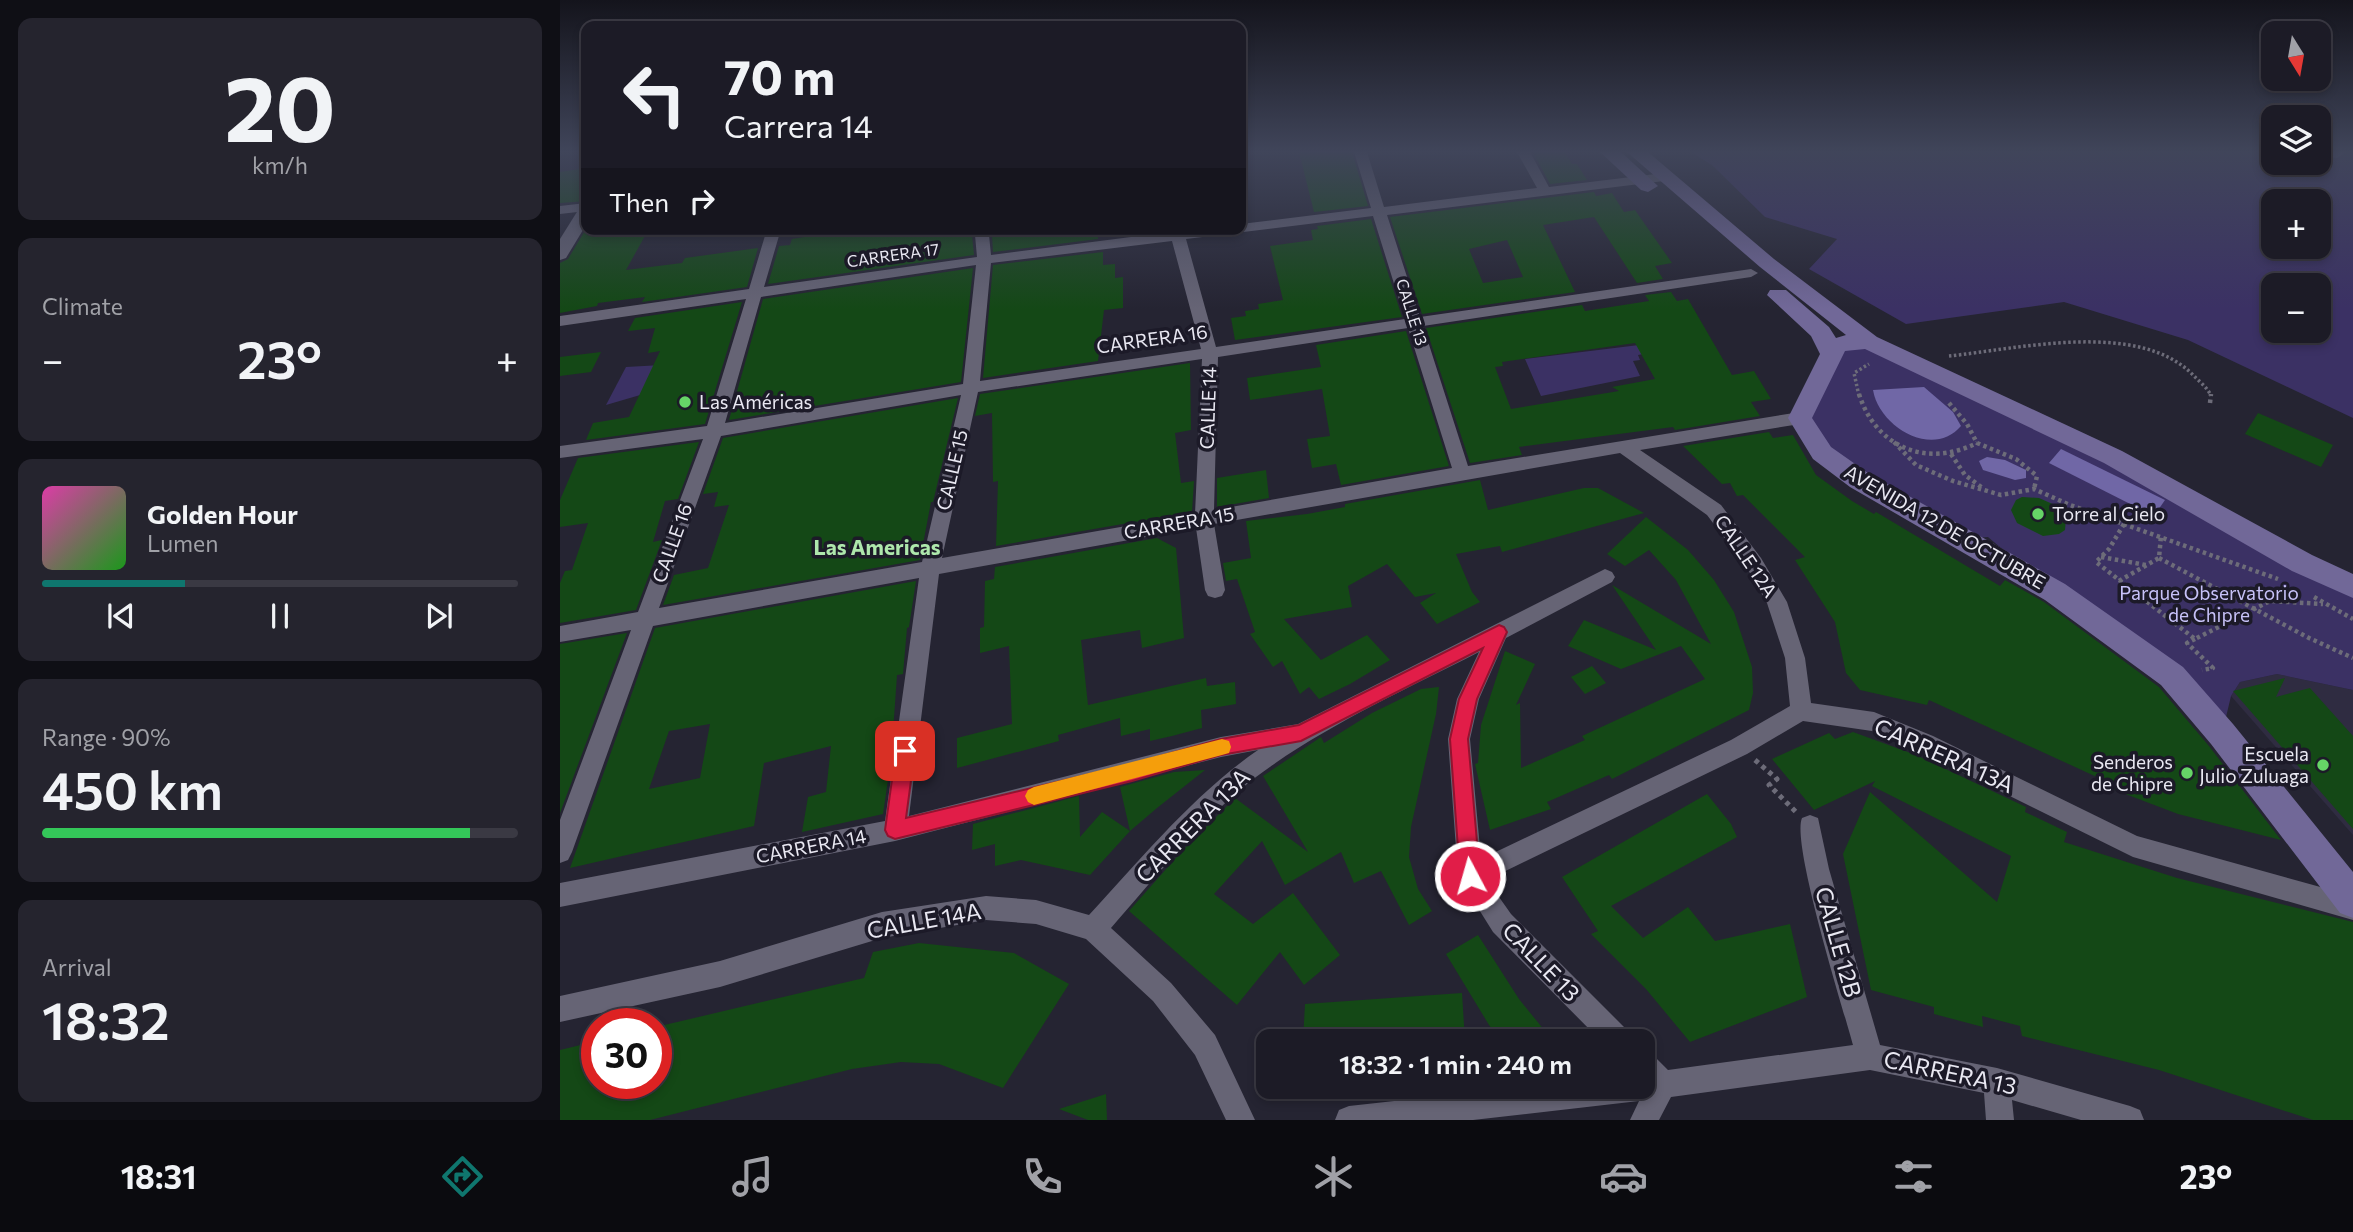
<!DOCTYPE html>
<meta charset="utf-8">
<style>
body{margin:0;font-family:Commissioner,sans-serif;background:#25242e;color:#f1f3f6;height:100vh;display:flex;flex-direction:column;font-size:26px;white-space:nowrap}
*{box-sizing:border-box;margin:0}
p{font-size:23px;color:#a0a1a7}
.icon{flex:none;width:38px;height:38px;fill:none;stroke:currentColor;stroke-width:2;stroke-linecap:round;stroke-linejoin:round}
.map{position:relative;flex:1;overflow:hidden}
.drawer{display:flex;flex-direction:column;gap:18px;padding:18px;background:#0f0f15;width:560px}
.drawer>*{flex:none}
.banner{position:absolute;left:21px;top:21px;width:665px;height:214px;border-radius:14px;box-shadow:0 4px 10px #0003,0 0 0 2px #3a3943;background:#1c1b26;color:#f1f3f6;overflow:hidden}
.needle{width:46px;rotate:169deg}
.buttons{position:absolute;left:1701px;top:21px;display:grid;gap:14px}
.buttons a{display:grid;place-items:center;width:70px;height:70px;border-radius:14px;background:#1c1b26;box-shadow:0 4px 10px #0003,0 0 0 2px #3a3943;font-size:35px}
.speed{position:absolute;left:21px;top:1008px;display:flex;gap:14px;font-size:35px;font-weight:700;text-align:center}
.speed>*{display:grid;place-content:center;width:91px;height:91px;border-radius:50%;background:#1c1b26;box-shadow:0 4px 10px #0003,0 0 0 2px #3a3943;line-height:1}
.speed .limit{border:10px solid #d22;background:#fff;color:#111}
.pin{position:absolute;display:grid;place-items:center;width:60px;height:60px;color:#fff;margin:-30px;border-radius:14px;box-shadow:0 4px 10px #0006}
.me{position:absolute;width:77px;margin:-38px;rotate:354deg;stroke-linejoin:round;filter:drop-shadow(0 0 5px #0008)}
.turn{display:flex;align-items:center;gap:24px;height:147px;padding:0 28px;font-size:32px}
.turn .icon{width:91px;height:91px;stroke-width:2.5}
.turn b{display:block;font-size:49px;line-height:60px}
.then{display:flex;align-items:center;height:66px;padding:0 28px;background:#0003;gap:14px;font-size:26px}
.big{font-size:52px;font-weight:600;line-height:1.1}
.drawer .widget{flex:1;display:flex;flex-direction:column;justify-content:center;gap:10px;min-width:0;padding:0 24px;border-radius:14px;background:#25242e}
.drawer .dial{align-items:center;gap:0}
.dial b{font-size:91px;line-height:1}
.song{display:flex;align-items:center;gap:21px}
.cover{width:84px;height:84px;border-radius:10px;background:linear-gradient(135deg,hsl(320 70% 55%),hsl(120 70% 35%))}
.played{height:7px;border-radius:4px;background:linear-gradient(90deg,#0f766e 30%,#3a3943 30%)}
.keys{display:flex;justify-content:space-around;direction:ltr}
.heat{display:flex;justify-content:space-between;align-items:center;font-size:38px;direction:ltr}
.charge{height:10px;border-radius:5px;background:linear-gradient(90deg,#34c759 90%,#3a3943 0)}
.trip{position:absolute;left:696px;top:1029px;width:399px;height:70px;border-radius:14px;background:#1c1b26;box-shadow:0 4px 10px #0003,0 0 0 2px #3a3943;font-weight:600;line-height:70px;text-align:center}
.dock{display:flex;height:112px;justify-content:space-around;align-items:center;background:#0b0b0f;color:#a0a1a7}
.dock .icon{width:49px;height:49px}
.dock .on{color:#0f766e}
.dock b{font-size:32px;color:#f1f3f6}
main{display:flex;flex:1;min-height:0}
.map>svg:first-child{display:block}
.built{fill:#2f2c41}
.green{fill:#3b3164;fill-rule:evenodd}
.water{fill:#7067a6}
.building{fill:#144816;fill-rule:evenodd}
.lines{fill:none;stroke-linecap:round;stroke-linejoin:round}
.path-far2{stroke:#6d6c79;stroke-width:3.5;stroke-dasharray:2.5 2.5;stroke-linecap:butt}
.path-far1{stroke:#6d6c79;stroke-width:4.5;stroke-dasharray:3.5 3.5;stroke-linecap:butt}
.path{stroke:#6d6c79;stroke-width:5;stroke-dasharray:4.5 4.5;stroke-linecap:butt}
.minor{fill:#666475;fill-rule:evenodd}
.tertiary{fill:#666475;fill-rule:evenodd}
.secondary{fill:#716898;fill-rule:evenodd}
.route{fill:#e11d48;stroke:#92132f;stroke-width:2}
.slow{fill:#f59e0b}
.poi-dot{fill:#66d467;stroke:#1c1a28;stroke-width:2.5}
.labels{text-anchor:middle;stroke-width:7;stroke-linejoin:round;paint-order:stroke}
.far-street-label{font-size:16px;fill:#e9e8f2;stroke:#1c1a28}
.street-label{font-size:19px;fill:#e9e8f2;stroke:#1c1a28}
.poi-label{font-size:19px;fill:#e9e8f2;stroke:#1c1a28;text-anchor:start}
.park-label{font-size:19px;fill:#c7c2f8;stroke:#1c1a28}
.neighbourhood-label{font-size:21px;font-weight:bold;fill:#aee7ac;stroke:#1c1a28}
.near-street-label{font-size:23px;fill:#e9e8f2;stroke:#1c1a28}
</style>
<main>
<section class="drawer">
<div class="widget dial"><b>20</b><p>km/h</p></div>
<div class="widget"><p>Climate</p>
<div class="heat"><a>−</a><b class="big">23°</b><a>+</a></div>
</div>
<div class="widget">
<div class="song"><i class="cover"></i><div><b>Golden Hour</b><p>Lumen</p></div></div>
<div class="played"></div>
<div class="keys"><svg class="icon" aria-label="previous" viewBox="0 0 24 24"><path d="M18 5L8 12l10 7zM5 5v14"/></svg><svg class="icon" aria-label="pause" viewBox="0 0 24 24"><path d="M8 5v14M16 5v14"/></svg><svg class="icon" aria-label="next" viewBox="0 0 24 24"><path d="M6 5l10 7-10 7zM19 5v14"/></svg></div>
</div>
<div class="widget"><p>Range · 90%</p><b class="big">450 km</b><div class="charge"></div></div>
<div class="widget"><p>Arrival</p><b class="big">18:32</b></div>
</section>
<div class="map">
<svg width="1793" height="1120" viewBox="0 0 1793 1120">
<rect width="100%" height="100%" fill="#252432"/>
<polygon class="built" points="1717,674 1793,690 1793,835 1671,696 1680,682"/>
<g class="green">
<path d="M1131 152H1713V163H1759V152H1793V418L1628 340 1504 302 1346 324 1249 269 1277 239 1205 217 1152 165ZM1713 201H1759V247H1713ZM1713 285H1759V331H1713Z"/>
<polygon points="1309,342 1793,587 1793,690 1717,674 1680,682 1671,696 1662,734 1428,537 1403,539 1299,480 1240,418 1272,354"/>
<polygon points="1079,345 1083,354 1078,355 1080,360 1073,361 1080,376 981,396 965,359"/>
<polygon points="102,365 87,393 46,405 66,367"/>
</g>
<g class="water">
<path d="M1364 387 1393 412 1401 426C1373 459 1319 427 1313 390Z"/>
<polygon points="1501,449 1605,500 1594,516 1489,463"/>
<polygon points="1427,457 1445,460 1466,470 1466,478 1455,480 1423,470 1419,461"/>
</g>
<g class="building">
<polygon points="739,152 792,152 808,206 754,212"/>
<polygon points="973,152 1005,152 1012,164 1017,164 1027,180 990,184"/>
<polygon points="26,168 26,201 0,203 0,172"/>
<path d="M1034 192 1036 196 1052 193 1064 212 1075 210 1112 263 1095 266 1103 279 1077 283 1034 217 983 225 1015 292 862 314 830 217ZM947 240 963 277 923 283 909 249Z"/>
<polygon points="811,219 842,317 675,340 671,318 686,316 685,311 699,309 698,304 723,300 710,246 753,240 751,230 758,229 757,226"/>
<polygon points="26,229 59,229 55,237 86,234 66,270 122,263 125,258 198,248 187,287 82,302 85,297 38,303 37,306 0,313 0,263 8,259"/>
<polygon points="294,229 420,229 412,235 414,255 208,284 219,246 230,245 232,239"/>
<polygon points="424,229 538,229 538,239 433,252 432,235"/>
<polygon points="543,252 543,265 555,264 555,278 563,277 563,308 544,310 538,361 423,378 433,265"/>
<polygon points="413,268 401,382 169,420 203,299"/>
<path d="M1111 292 1117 301 1128 299 1172 375 1194 371 1211 399 1191 402 1200 416 1115 430 1113 427 959 447 962 455 910 463 866 328 1022 305 1025 311 1089 301 1085 295ZM1075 343 1095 379 1052 387 1059 391 951 409 935 367 943 366 942 362Z"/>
<polygon points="182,302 145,424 26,440 33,423 69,417 100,351 88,353 95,328 68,331 75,318"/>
<polygon points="846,331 889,466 781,485 776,464 752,468 747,439 770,436 762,389 690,400 687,378 761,367 756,345"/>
<polygon points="41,352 31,372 0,376 0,357"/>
<polygon points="630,363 631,430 615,433 621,483 634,481 632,512 436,546 438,481 433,482 432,413 415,416 420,394"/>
<polygon points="398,398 373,502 371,502 360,560 103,605 114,575 148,568 169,505 154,507 158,492 143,494 163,438"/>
<polygon points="1698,413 1773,445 1761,467 1685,434"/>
<polygon points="1209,432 1213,438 1233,435 1256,475 1292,501 1314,514 1316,512 1440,586 1445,580 1484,602 1599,687 1649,746 1721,840 1618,814 1539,784 1539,778 1369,700 1367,705 1300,690 1286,673 1275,622 1235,560 1245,557 1183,495 1177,496 1170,483 1162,484 1123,446"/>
<polygon points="139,442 118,499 105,501 93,542 102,540 76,610 0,623 0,583 5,571 12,570 28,523 0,527 0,500 18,458"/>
<polygon points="706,470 709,498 657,507 657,478"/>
<polygon points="920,480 928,510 1024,488 1038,488 1084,513 942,552 940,546 896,554 912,592 920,602 877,624 860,603 876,593 855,597 827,564 788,586 792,607 724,619 761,660 807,635 830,660 790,684 759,699 749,687 740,694 722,661 713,667 690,634 695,632 677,579 666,581 663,563 691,558 686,521 747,514 785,507 785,504"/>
<polygon points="1462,497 1479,498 1497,506 1506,519 1505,530 1499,534 1483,536 1457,523 1451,510 1456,500"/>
<polygon points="1086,517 1128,550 1154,580 1174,612 1192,667 1193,693 1189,710 1052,779 1049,775 987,802 991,809 930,830 915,764 918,763 921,725 945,651 975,664 956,705 960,703 961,768 1025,740 1022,736 1145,679 1121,646 1061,669 1008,646 1024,620 1096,650 1052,585 1151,644 1116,580 1089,550 1065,566 1047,554"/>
<polygon points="597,538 616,548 624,638 582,648 580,630 521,640 528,705 646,678 647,686 675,682 676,704 641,710 642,728 612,736 590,741 590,729 561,736 560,718 498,735 499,741 397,768 397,738 452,724 449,646 420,653 420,628 424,627 425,581 434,579 435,567"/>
<path d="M356 581 349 627 347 628 343 674 337 675 333 732H335L323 814 242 832 248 797 266 792 271 746 204 763 194 826 10 868 95 628ZM150 724 140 778 89 789 109 731Z"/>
<polygon points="67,633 0,813 0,644"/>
<polygon points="1032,666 1046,683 1025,694 1011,677"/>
<polygon points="1725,678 1716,697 1750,688 1793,736 1793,829 1673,691"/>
<polygon points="879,687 876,714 851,827 849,857 858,889 872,911 849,925 821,871 794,883 781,852 725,885 702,841 654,894 693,924 733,893 780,955 744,985 720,952 677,1005 569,911 622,851 675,798 748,852 703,776 761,737 764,743 812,713 861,689"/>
<polygon points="1293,732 1356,755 1466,807 1465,812 1507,832 1504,842 1617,878 1793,922 1793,1120 1753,1120 1599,1070 1462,1036 1460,1026 1422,1016 1423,1027 1374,1014 1374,1007 1311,990 1283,854 1310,792 1437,902 1451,856 1312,786 1315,781 1254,810 1212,759 1269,733 1275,739"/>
<polygon points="645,770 597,808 570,831 560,787 614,772"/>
<polygon points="1147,794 1171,824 1177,837 1051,906 1083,938 1128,907 1155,941 1230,924 1247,997 1130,1042 1086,989 1031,934 1038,931 1002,877"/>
<polygon points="519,796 520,837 542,812 570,831 530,875 461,860 435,866 435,844 412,850 413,824"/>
<polygon points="918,935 959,999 993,1041 942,1041 929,1025 886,954"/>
<polygon points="359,943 454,953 509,984 443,1088 379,1064 341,1062 292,1069 90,1120 0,1120 0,1050 37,1041 37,1083 96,1083 96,1027 304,978 313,952"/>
<polygon points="902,993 905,1041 743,1041 745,1004"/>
<polygon points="546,1094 547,1120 528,1120 499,1109"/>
</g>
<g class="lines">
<g class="path-far2">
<path d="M1389 356C1458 349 1580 319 1634 376 1640 382 1648 388 1651 396"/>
<polyline points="1299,396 1294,373 1309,364"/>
</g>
<g class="path-far1">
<path d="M1299 394C1316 448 1367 468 1417 443"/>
<polyline points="1389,403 1407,424 1417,443 1456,459 1477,476 1474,489"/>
<polyline points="1650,403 1651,394"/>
<polyline points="1334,442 1356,465 1393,481 1441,495 1474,489 1510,505 1718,579"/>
<polyline points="1391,454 1405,475 1424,489"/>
<polyline points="1564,524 1549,549 1536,562 1635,639 1710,601 1763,604"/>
<polyline points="1541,557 1586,565"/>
<polyline points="1599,558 1749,638 1793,658"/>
<polyline points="1559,581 1599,558 1601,536"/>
<polyline points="1754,597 1793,619"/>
<polyline points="1635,639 1627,643 1653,668 1642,670"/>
</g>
<polyline class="path" points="1195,760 1217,779 1209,785 1237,813"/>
<g class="minor">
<path d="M794 152H807L824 207 977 188 957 152H970L989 187 1104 173 1111 177 1104 181 827 215 860 317 1191 269 1198 273 1191 277 863 326 908 466 1240 412 1246 414 1249 418 1240 424 1080 450 1161 505 1201 558 1227 602 1245 658 1251 703 1314 712 1373 736 1577 836 1793 896V920L1573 857 1357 750 1312 731 1243 721 1187 754 927 880 951 914 1069 1032 1073 1041H1041L933 932 898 876 888 739 897 699 919 652C843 691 764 726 696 777 641 819 596 877 551 928L611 983 655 1035 695 1120H666L635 1055 593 1001 526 939 476 924 426 920 322 938 160 987 0 1022V996L160 961 322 912 426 896 476 900 529 915C582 858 633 795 698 750L661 757 335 841 0 907V883L325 821 359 578 93 626 12 852 8 860 0 863V820L71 630 0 642V626L78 612 143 439 0 458V446L147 426 186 299 0 326V316L189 289 207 229H221L204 287 417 257 415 235 422 231 429 235 431 255 610 232 609 229H681V224L811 208ZM813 216 845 319 656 347 626 239ZM612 241 641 349 420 381 431 263ZM416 265 403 384 165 423 201 297ZM848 328 892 468 654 510 658 357ZM642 359 635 514 382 558 418 392ZM401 395 362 562 99 608 161 436ZM1060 453 1147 515 1187 568 1207 603 1225 658 1230 706 1171 740 921 859 910 739 919 699 946 638 1052 582 1055 577 1052 572 1045 569 738 724 661 737 349 816 379 574 636 528 645 590 648 596 655 598 662 596 665 590 654 524Z"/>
<polygon points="26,203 26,211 0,214 0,206"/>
<path d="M1250 815 1258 818 1269 869 1320 1045 1437 1068 1570 1106 1580 1110 1584 1120H1521L1452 1100 1454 1120H1426L1424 1093 1310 1070 1111 1097 1099 1120H1070L1079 1101 913 1120H775L779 1110 789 1106 961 1087H1083V1051L1093 1055 1108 1070 1293 1045C1283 1008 1231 843 1242 818Z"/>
</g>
<polygon class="tertiary" points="26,206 26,225 6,258 0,260 0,239 20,207"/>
<g class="secondary">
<polygon points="1040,152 1061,152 1098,186 1088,192 1081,190"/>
<polygon points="1067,152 1088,152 1214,259 1317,337 1562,451 1752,555 1793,574 1793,598 1732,571 1544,463 1305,349 1285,351 1252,418 1271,447 1308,473 1505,584 1623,667 1673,724 1793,872 1793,918 1780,913 1651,744 1601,685 1485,600 1290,487 1253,459 1228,418 1260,354 1251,336 1207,295 1210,290 1226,290 1269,327 1276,338 1286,335 1200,267"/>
<polygon points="1759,152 1786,152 1777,158 1759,156"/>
</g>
</g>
<linearGradient id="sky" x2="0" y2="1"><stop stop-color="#14141c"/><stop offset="0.49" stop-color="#40455a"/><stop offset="1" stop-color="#40455a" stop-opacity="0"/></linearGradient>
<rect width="1793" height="309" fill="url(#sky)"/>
<polygon class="route" points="939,625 944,627 947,632 917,699 908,739 920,876 917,883 910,886 903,883 900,876 890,739 899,699 923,648 741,741 661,755 572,781 335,839 328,836 325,830 336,751 339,745 345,743 352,745 355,751 346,818 572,764 661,739 739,725"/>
<polygon class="slow" points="662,739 669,741 671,747 669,753 662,755 474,805 468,802 465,796 468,790 474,787"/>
<g class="poi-dot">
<circle cx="125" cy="402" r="7"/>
<circle cx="1478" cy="514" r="7"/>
<circle cx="1763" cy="765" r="7"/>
<circle cx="1627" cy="773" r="7"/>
</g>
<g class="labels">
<g class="far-street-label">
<text transform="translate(333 255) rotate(-8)" y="6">CARRERA 17</text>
<text transform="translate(852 312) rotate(72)" y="6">CALLE 13</text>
</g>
<g class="street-label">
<text transform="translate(592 339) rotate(-8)" y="7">CARRERA 16</text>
<text transform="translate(648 408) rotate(-88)" y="7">CALLE 14</text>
<text transform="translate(392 470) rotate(-77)" y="7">CALLE 15</text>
<text transform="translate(619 523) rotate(-10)" y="7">CARRERA 15</text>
<text transform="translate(1385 527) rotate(30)" y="7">AVENIDA 12 DE OCTUBRE</text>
<text transform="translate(112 543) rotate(-70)" y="7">CALLE 16</text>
<text transform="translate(1186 556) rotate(56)" y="7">CALLE 12A</text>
<text transform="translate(251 846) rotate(-11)" y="7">CARRERA 14</text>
</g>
<g class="poi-label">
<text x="139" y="409">Las Américas</text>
<text x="1492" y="521">Torre al Cielo</text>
<text x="1749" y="761" text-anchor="end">Escuela<tspan x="1749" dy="22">Julio Zuluaga</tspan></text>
<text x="1613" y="769" text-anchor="end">Senderos<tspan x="1613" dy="22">de Chipre</tspan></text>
</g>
<g class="park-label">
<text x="1649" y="600">Parque Observatorio<tspan x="1649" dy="22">de Chipre</tspan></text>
</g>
<g class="neighbourhood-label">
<text x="317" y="555">Las Americas</text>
</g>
<g class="near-street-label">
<text transform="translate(1384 756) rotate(24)" y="8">CARRERA 13A</text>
<text transform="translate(633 826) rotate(-45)" y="8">CARRERA 13A</text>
<text transform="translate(364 921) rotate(-10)" y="8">CALLE 14A</text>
<text transform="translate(1278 942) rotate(74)" y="8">CALLE 12B</text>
<text transform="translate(981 962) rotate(46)" y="8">CALLE 13</text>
<text transform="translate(1390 1073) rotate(12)" y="8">CARRERA 13</text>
</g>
</g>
</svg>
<div class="buttons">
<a><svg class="needle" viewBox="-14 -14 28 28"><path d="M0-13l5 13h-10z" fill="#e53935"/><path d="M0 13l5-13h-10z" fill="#a0a1a7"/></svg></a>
<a><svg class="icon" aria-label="layers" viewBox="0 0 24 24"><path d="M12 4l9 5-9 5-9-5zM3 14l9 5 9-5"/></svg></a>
<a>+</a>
<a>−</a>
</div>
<div class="speed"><div class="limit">30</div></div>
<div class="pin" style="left:345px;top:751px;background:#d93025"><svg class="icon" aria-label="arrive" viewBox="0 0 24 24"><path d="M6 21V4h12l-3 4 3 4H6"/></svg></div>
<svg class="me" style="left:910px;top:876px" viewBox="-20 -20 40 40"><circle r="17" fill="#e11d48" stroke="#fff" stroke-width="3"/><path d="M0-11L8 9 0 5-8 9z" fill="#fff"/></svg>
<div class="trip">18:32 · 1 min · 240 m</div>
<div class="banner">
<div class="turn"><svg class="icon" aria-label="left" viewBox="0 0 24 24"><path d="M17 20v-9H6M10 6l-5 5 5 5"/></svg><div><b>70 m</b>Carrera 14</div></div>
<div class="then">Then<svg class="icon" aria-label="right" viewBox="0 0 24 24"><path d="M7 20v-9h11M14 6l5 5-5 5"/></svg></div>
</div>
</div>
</main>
<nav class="dock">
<b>18:31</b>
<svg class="icon on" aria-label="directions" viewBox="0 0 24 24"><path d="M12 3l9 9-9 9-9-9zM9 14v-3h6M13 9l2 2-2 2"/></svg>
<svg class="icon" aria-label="music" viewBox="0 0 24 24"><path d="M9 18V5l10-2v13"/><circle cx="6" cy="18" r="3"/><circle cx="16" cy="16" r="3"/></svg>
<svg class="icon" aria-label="phone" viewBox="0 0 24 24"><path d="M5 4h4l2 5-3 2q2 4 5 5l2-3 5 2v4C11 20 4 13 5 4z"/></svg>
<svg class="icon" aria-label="climate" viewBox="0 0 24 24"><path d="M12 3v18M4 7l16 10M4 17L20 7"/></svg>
<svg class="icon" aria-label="car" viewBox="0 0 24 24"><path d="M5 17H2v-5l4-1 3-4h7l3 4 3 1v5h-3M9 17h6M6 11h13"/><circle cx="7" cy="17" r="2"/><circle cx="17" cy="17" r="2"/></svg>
<svg class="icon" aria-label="filters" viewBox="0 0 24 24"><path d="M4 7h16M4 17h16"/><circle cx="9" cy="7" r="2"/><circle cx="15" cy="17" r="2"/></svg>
<b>23°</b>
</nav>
